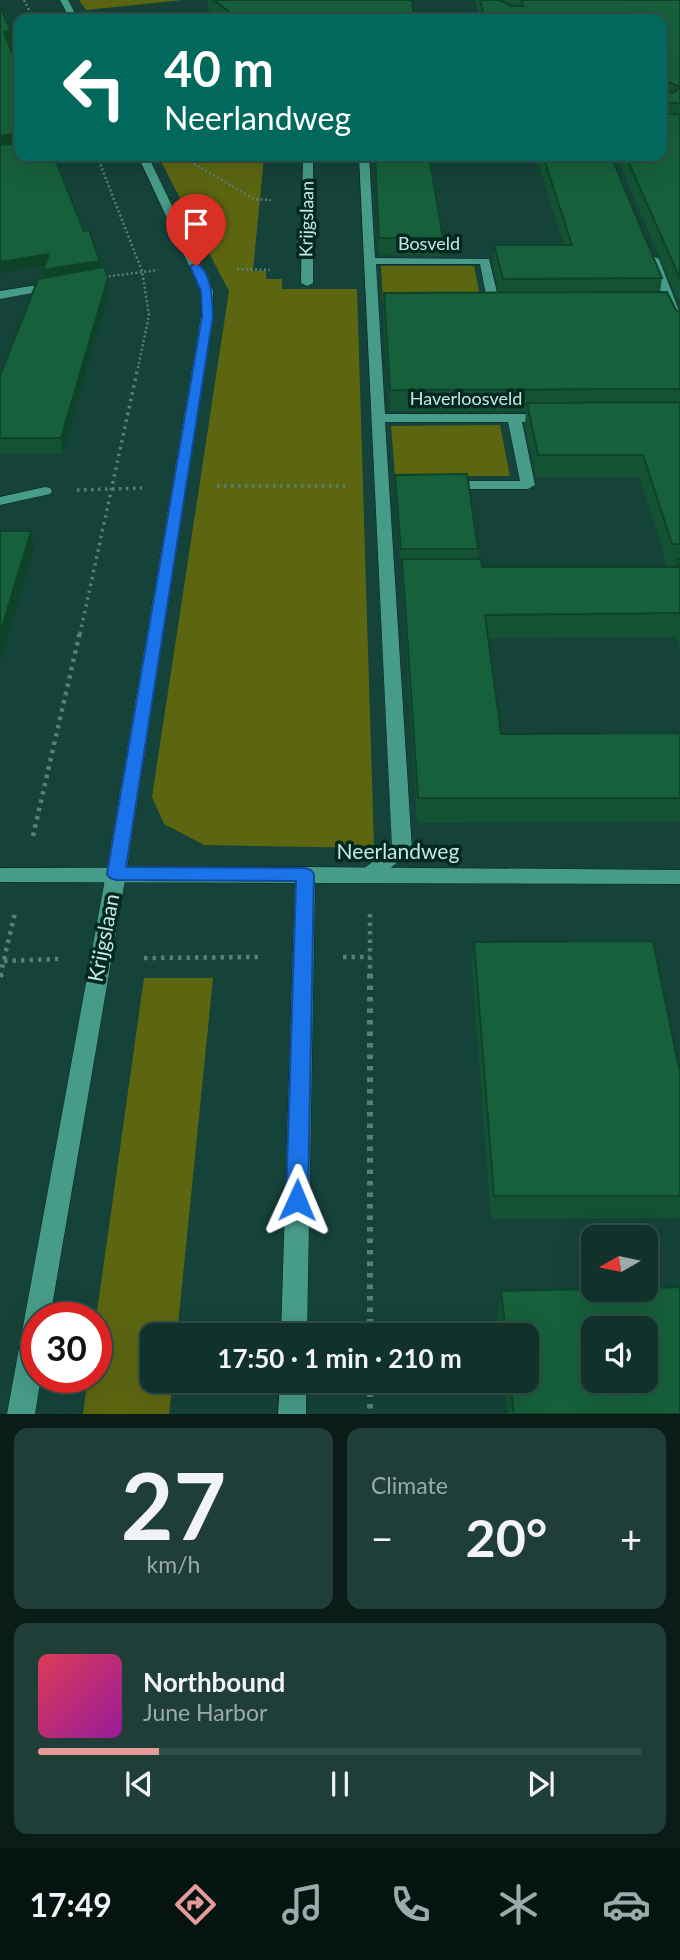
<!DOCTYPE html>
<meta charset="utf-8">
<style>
body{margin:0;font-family:Lato,sans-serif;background:#1e3e37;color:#f1f3f6;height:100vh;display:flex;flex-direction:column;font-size:26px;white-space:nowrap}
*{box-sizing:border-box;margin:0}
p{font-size:23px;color:#9caaa9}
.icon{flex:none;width:38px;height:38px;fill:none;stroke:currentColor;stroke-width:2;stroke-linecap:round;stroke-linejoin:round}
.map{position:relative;height:1414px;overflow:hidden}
.details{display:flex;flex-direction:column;gap:14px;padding:14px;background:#091c18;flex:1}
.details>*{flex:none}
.hud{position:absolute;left:14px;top:14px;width:653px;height:147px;border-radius:14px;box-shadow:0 7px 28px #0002,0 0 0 2px #304d47;background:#00695c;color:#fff;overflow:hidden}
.needle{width:46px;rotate:261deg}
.fabs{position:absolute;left:581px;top:1225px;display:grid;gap:14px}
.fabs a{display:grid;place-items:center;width:77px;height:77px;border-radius:14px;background:#10322b;box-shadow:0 7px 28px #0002,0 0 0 2px #304d47;font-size:35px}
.speed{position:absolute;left:21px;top:1302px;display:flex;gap:14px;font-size:35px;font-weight:700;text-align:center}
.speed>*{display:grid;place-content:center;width:91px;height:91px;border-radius:50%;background:#10322b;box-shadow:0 7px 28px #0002,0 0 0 2px #304d47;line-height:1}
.speed .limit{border:10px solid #d22;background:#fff;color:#111}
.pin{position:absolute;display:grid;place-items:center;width:60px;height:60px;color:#fff;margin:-72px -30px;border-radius:50% 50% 50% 0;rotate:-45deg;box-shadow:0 0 7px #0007}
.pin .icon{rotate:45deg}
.me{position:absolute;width:77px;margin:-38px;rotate:1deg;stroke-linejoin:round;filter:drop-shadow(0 0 5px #0008)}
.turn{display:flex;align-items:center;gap:24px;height:147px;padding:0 35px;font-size:32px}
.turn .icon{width:91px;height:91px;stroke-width:2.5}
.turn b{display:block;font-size:49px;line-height:60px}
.big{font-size:52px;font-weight:700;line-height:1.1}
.details .widget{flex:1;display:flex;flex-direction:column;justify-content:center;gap:10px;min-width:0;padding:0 24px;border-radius:14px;background:#1e3e37}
.details .dial{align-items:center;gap:0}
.dial b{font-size:91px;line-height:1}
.song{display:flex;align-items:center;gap:21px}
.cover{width:84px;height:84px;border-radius:10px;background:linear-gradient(135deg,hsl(350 70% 55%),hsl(300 70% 35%))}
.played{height:7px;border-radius:4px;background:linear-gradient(90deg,#e69b98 20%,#304d47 20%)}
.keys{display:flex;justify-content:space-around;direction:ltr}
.heat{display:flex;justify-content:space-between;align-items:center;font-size:38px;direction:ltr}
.details .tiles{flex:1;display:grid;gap:14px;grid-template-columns:1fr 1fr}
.widget:last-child{grid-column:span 2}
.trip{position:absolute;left:140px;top:1323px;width:399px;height:70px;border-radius:14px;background:#10322b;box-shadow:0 7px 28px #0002,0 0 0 2px #304d47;font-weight:700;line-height:70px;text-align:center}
.tab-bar{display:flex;height:112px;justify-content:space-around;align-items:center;background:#061411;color:#9caaa9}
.tab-bar .icon{width:49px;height:49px}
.tab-bar .current{color:#e69b98}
.tab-bar b{font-size:32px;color:#f1f3f6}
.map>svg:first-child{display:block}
.green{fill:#5c6611}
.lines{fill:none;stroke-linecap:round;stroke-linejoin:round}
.pedestrian-casing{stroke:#0c2721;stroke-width:1}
.minor-casing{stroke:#0c2721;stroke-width:1}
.tertiary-casing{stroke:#0c2721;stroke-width:1}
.path-far3{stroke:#558176;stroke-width:2.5;stroke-dasharray:2 2.5;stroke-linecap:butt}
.path-far2{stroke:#558176;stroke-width:3.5;stroke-dasharray:2.5 4.5;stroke-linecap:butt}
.path-far1{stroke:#558176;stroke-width:4.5;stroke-dasharray:3.5 5;stroke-linecap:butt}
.path{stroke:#558176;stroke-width:6;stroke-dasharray:4.5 7;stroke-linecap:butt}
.pedestrian{fill:#479c89;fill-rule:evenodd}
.minor{fill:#479c89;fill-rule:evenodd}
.tertiary{fill:#479c89;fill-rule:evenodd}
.wall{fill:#135333}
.shaded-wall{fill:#0f4329}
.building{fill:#16603b;stroke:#0f4329;stroke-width:2;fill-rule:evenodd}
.route{fill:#1a73e8;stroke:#114b97;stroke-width:2}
.labels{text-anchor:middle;stroke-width:7;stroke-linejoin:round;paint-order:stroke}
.far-street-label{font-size:18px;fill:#c3eadf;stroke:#032821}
.street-label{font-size:21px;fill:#c3eadf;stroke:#032821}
</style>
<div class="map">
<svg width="680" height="1414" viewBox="0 0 680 1414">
<rect width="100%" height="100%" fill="#154339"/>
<g class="green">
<polygon points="79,0 183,0 86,10"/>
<polygon points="167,156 264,156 253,271 266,271 266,279 282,279 282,289 357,289 374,848 204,845 164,824 152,797 229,291 159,158"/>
<polygon points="381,266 474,266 481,301 383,302"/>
<polygon points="500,425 510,476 395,476 391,426"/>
<polygon points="144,978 213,978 177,1335 152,1335 152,1381 173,1381 169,1414 83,1414 88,1377 96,1377 96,1319"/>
</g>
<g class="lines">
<g class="pedestrian-casing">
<g id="pedestrian">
<polygon points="359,156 369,156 375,258 489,259 500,305 494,309 488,305 480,264 376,264 385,414 547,414 554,418 547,422 522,422 535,485 528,489 446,489 439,485 446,481 520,481 508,422 385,422 412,850 376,880 369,882 362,880 359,875 362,870 392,847"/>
<polygon points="653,256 659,259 680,313 680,332 674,328 647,259"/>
</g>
</g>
<g class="minor-casing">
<g id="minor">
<polygon points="303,156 313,156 313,283 307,286 301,283"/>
<polygon points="56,282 60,284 60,288 0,299 0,291"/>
<polygon points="45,487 50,488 52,491 50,494 0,505 0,497"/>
<polygon points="305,867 680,870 680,884 315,883 307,1335 281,1335 295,883 0,882 0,868"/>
<polygon points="280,1381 306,1381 306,1414 278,1414"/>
</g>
</g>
<g class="tertiary-casing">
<g id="tertiary">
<polygon points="60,0 68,0 78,19 70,19"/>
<polygon points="138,156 148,156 213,291 213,316 126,874 50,1318 37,1318 37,1377 41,1377 35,1414 7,1414 106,874 201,316 201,291"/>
</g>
</g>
<g class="path-far3">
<polyline points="24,0 30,12"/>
<polyline points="97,156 142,271 149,315 138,368"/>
<polyline points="186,159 254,199 271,200"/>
<polyline points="237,269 270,270"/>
<polyline points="104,277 158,270"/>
</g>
<g class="path-far2">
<polyline points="217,486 345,486"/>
<polyline points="77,490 142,488"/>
<polyline points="80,634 138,367"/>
</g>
<g class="path-far1">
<polyline points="33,836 80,632"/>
<polyline points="370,914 370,976"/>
<polyline points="343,957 370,957"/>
<polyline points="144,958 261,957"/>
<polyline points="4,961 58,959"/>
<polyline points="0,976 15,913"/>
</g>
<g class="path">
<polyline points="370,974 370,1335"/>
<polyline points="0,977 1,974"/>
<polyline points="370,1381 370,1414"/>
</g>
<use href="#pedestrian" class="pedestrian"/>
<use href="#minor" class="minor"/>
<use href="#tertiary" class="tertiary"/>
</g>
<g class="wall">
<polygon points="208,0 412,0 414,19 221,19 208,9"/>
<polygon points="475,0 680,0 680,300 677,298 616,156 662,156 662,19 480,19"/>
<polygon points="0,6 12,40 7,41 84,231 101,268 108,278 109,293 63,454 0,454 0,376 44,278 43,270 45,266 0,273"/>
<polygon points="373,156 429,156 443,238 442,256 379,255 376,184"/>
<polygon points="536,156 611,156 662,278 660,292 676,310 680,312 680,650 676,637 488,638 501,734 680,733 680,822 417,823 402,582 402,566 401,566 395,492 395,475 478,549 477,559 482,567 668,567 639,477 536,477 525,425 526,411 390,411 383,313 384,293 499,292 493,265 494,245 564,245"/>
<polygon points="474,942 680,1073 680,1218 491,1219 472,966"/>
<polygon points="501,1291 680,1414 508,1414 505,1381 527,1381 527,1335 500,1335 498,1313"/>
</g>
<g class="shaded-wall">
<polygon points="11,31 12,40 5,41 4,32"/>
<polygon points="19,133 19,143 0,146 0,136"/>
<polygon points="49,254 51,265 0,273 0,262"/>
<polygon points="100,261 102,272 45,281 43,270"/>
<polygon points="108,278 109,293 63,454 61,438"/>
<polygon points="31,531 34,548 0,663 0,634"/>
</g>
<g class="building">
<polygon points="214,0 412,0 414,19 238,19"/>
<polygon points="480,0 500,0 511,6 523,6 522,2 520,0 680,0 680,87 662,79 663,89 672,93 680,88 680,103 664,103 662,106 664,114 680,114 680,279 626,156 662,156 662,19 485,19"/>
<polygon points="0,6 11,31 4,32 19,71 19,133 0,136"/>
<polygon points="19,143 19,156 54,156 84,231 89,230 100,261 43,270 49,254 0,262 0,145"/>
<polygon points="375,156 429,156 443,238 379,238"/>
<polygon points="543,156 611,156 662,278 503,279 494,245 572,245"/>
<polygon points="104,267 108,278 61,438 0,438 0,376 38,279"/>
<polygon points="667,292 676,310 680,312 680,389 390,390 384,293"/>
<polygon points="680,402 680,544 672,544 643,455 538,455 527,403"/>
<polygon points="467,474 478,549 401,549 395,475"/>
<polygon points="0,531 31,531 0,634"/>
<polygon points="402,559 481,559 482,567 679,567 676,559 680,559 680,613 485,615 501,734 680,733 680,798 418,798"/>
<polygon points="653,941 680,1073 680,1196 494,1196 474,942"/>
<path d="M680 1287V1414H514L510 1381H527V1335H506L501 1291 593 1289V1290H646V1288ZM593 1328H646V1381H593Z"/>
</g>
<path class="route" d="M196 263C212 271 212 299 213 316L126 867 305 868 311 870 314 874 308 1200 305 1207 297 1210 290 1207 286 1200 296 881 116 880 110 878 107 874 202 316 201 291 190 266Z"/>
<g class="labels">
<g class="far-street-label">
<text transform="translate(307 219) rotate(-89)" y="6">Krijgslaan</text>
<text x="429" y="250">Bosveld</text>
<text x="466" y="405">Haverloosveld</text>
</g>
<g class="street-label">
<text x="398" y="859">Neerlandweg</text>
<text transform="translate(104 938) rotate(-79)" y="7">Krijgslaan</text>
</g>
</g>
</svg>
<div class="fabs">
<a><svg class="needle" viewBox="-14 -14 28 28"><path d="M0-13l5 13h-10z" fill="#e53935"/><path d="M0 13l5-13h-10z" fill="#9caaa9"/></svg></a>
<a><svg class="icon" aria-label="sound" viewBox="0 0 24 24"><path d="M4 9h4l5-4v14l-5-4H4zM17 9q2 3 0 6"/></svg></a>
</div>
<div class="speed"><div class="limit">30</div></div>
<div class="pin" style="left:196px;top:266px;background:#d93025"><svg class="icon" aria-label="arrive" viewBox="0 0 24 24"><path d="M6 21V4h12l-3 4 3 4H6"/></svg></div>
<svg class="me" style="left:297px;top:1200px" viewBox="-20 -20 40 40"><path d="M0-17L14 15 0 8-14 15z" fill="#1a73e8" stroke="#fff" stroke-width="4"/></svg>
<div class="trip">17:50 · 1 min · 210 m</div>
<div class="hud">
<div class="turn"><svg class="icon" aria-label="left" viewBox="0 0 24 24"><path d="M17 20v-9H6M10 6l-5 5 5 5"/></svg><div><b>40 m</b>Neerlandweg</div></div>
</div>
</div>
<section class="details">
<div class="tiles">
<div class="widget dial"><b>27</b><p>km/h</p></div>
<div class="widget"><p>Climate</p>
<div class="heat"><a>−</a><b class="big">20°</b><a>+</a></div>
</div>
<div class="widget">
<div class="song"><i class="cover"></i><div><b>Northbound</b><p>June Harbor</p></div></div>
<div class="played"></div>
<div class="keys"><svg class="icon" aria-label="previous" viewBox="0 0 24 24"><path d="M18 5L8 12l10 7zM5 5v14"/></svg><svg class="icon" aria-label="pause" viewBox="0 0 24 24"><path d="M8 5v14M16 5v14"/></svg><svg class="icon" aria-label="next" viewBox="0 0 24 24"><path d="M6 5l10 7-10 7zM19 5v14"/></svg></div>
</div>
</div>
</section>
<nav class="tab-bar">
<b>17:49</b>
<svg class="icon current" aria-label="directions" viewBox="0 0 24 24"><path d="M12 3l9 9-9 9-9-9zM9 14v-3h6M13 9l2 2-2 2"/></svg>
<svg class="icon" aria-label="music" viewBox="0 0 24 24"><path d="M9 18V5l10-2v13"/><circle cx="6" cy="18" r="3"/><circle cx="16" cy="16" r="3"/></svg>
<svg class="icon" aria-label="phone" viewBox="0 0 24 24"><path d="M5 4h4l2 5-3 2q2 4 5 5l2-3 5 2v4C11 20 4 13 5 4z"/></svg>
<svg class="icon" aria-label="climate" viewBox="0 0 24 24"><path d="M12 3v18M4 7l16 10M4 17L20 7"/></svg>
<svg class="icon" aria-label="car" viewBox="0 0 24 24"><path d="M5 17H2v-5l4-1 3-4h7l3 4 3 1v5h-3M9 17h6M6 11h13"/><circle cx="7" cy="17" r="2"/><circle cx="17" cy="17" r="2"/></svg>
</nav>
